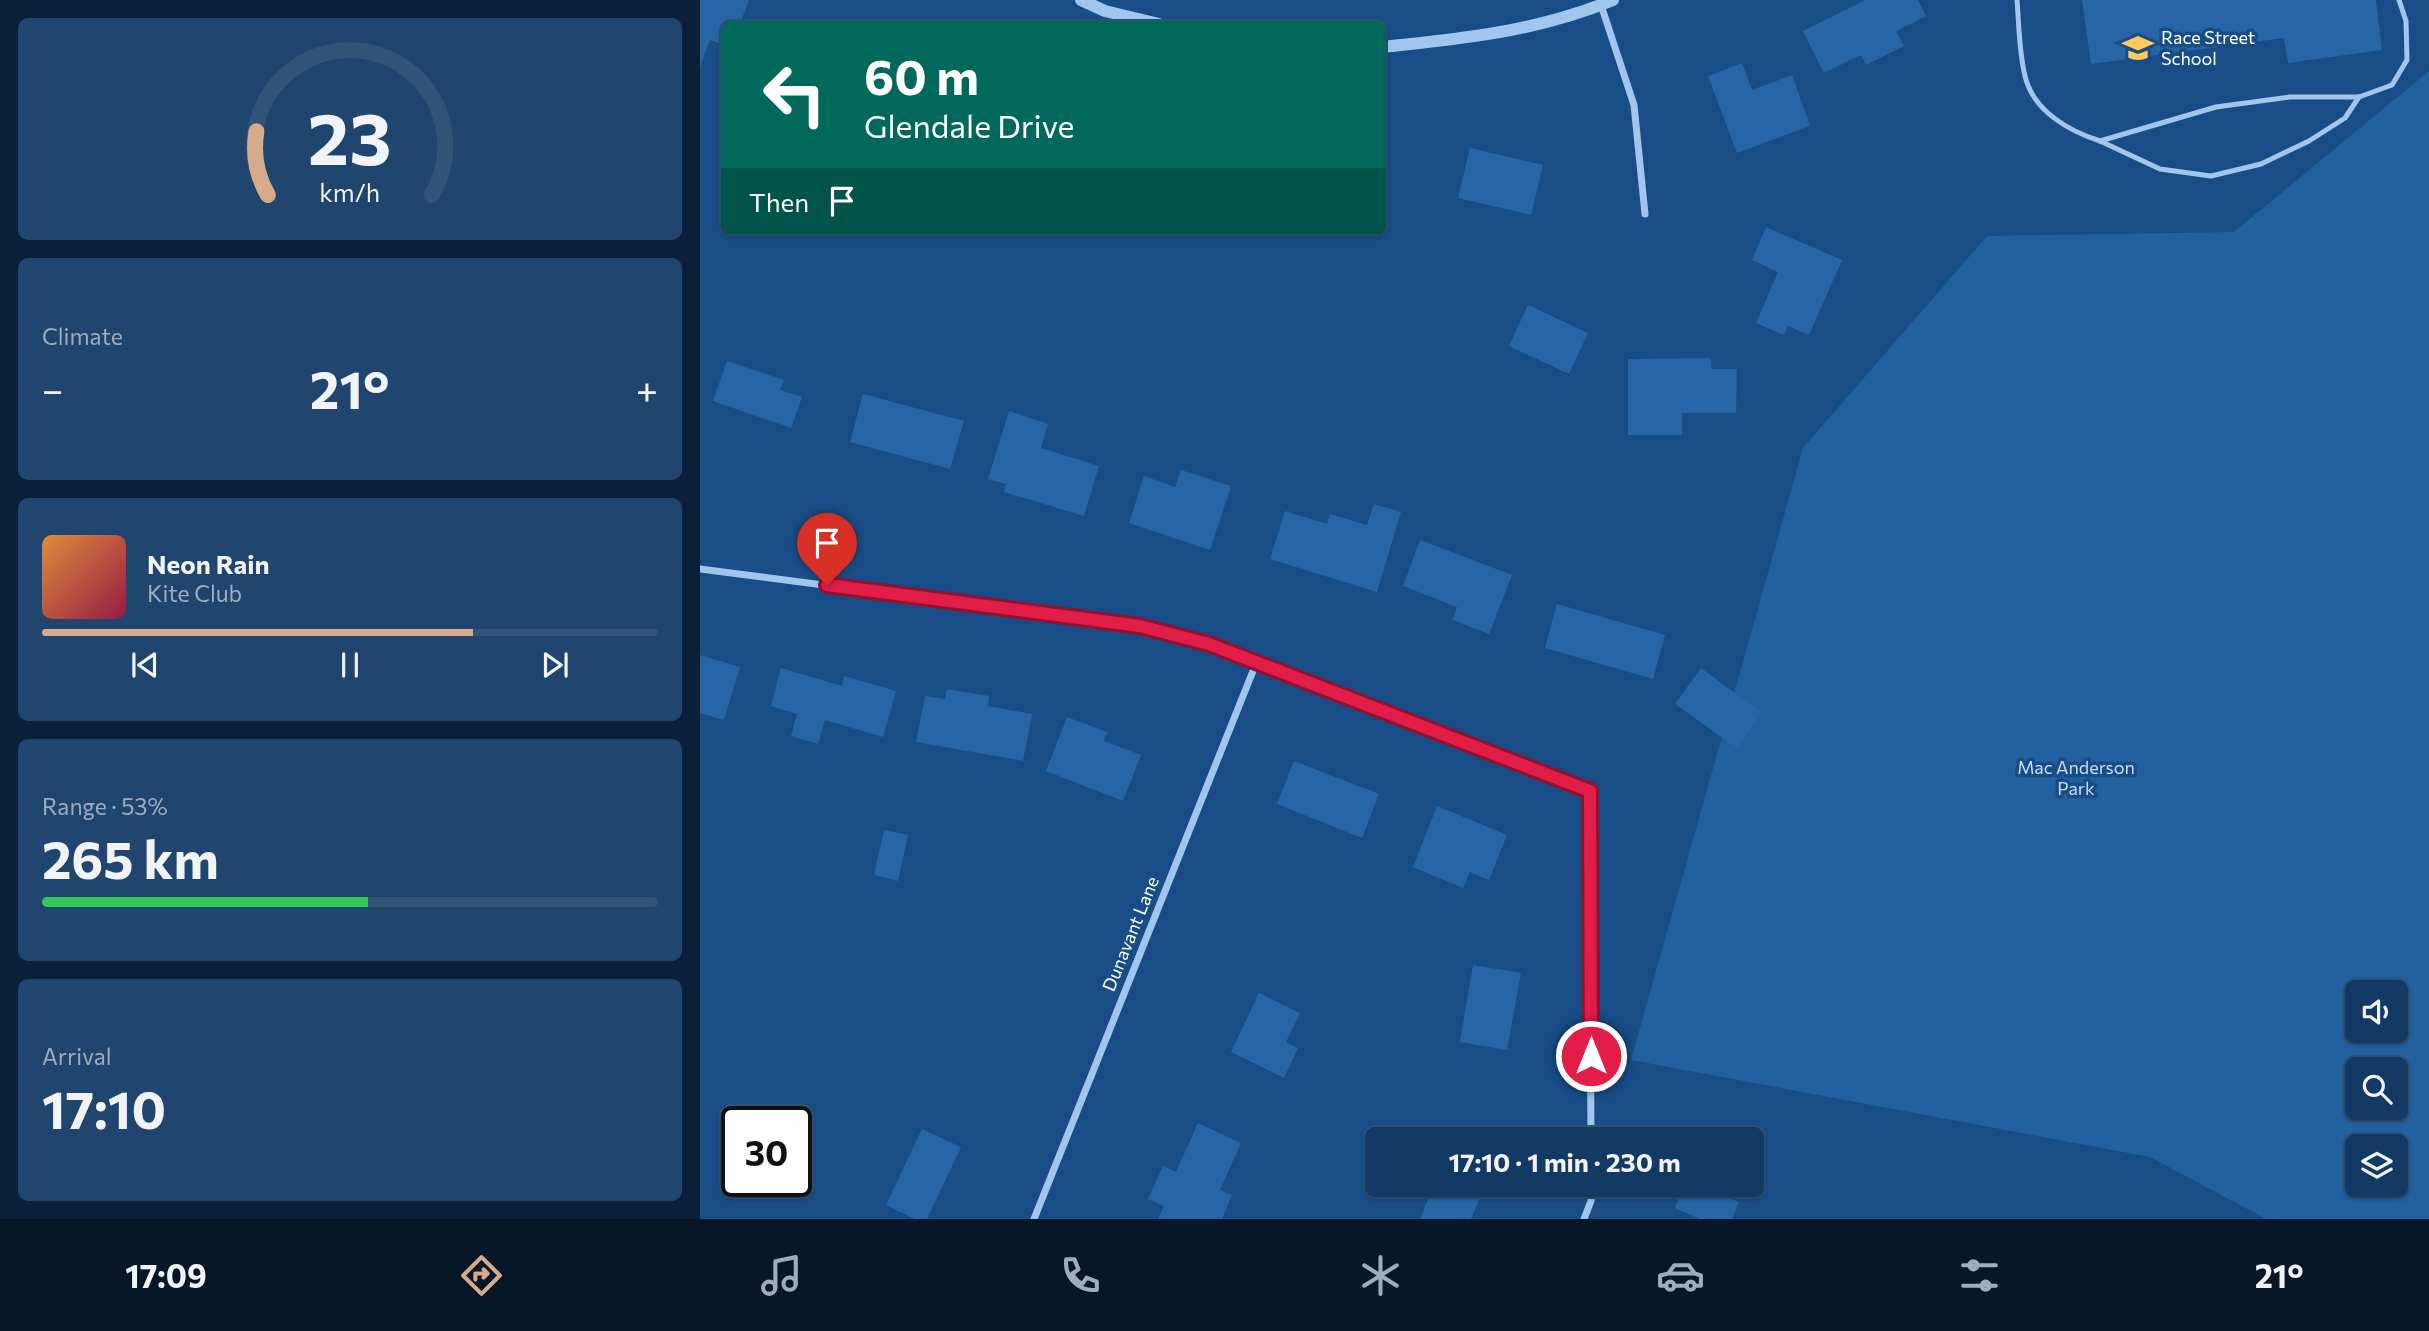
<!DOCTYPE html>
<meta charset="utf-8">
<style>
body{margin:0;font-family:Commissioner,sans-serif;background:#20456e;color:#f1f3f6;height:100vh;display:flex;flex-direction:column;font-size:26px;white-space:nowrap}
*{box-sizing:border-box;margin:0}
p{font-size:23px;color:#9dadbf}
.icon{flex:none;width:38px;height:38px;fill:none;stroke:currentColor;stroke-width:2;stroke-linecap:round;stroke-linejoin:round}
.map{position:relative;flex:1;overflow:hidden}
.sheet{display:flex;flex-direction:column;gap:18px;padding:18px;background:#0a2038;width:700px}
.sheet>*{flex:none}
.guide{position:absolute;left:21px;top:21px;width:665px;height:214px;border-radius:10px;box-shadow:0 2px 5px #0004,0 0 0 2px #325479;background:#00695c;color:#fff;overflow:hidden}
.buttons{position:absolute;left:1645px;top:980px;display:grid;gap:14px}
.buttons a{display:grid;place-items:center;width:63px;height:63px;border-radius:10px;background:#133a65;box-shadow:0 2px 5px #0004,0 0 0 2px #325479;font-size:35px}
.speed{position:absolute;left:21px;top:1106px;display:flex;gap:14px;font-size:35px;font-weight:700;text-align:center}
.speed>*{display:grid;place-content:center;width:91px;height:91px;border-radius:50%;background:#133a65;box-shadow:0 2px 5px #0004,0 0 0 2px #325479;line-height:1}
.speed .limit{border:4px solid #111;border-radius:10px;background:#fff;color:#111}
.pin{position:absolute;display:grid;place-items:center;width:60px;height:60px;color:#fff;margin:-72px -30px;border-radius:50% 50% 50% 0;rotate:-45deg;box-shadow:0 0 7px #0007}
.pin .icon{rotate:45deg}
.me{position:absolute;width:77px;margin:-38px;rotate:0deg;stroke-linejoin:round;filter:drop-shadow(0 0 5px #0008)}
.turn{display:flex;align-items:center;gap:24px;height:147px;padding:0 28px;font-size:32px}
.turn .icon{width:91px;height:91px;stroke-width:2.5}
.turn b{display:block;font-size:49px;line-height:60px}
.then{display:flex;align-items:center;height:66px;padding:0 28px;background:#0003;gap:14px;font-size:26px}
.big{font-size:52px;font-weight:700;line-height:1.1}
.sheet .widget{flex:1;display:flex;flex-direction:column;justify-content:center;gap:10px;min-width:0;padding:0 24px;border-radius:10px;background:#20456e}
.sheet .dial{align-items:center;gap:0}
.dial svg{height:182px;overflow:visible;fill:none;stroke:#325479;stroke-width:7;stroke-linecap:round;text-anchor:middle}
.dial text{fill:#f1f3f6;stroke:none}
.song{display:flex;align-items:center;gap:21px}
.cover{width:84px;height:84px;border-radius:10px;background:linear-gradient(135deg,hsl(30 70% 55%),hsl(340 70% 35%))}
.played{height:7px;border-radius:4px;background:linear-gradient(90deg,#d6ab8b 70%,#325479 70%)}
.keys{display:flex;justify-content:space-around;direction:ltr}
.heat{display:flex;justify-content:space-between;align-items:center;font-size:38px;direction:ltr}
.charge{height:10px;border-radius:5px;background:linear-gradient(90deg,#34c759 53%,#325479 0)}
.trip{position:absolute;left:665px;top:1127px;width:399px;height:70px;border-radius:10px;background:#133a65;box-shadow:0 2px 5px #0004,0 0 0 2px #325479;font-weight:700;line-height:70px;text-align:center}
.tabs{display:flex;height:112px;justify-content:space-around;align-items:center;background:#081728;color:#9dadbf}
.tabs .icon{width:49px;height:49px}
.tabs .on{color:#d6ab8b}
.tabs b{font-size:32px;color:#f1f3f6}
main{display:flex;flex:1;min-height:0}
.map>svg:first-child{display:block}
.green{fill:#2260a0;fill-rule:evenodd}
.building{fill:#2865a6}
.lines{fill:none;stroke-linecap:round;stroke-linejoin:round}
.service{stroke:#a1c6ed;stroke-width:5}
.minor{stroke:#a1c6ed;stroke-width:7}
.tertiary{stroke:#a1c6ed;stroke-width:12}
.route-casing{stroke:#92132f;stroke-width:18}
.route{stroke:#e11d48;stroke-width:12}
.labels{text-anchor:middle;stroke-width:7;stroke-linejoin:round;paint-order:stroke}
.poi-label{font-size:18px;fill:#fff;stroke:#194d87;text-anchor:start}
.park-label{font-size:18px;fill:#c6dff9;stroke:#194d87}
.street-label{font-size:18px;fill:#fff;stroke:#194d87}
</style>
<main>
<section class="sheet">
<div class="widget dial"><svg viewBox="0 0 100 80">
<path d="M14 69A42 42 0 1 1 86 69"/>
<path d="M14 69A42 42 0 0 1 9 41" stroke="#d6ab8b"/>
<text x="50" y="56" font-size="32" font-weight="700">23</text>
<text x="50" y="72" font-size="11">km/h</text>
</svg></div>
<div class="widget"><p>Climate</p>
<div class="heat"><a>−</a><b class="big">21°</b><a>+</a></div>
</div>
<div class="widget">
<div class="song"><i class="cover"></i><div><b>Neon Rain</b><p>Kite Club</p></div></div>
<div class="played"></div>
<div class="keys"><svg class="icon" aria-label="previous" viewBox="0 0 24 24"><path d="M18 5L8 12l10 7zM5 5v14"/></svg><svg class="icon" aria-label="pause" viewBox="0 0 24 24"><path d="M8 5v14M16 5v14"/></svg><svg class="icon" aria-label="next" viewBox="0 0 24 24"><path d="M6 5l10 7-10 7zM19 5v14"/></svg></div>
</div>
<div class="widget"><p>Range · 53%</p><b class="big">265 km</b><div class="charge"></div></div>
<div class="widget"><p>Arrival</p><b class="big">17:10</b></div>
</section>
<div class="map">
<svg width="1729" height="1219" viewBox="0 0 1729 1219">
<rect width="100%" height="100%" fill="#194d87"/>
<path class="green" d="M1729 71V1219H1566L1450 1157 931 1060 1103 448 1287 236 1534 232ZM1657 992H1696V1031H1657ZM1657 1069H1696V1108H1657ZM1657 1146H1696V1185H1657Z"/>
<g class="building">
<polygon points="0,0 49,0 40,24 24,24 24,45 10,40 0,67"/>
<polygon points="1166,0 1218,0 1226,16 1196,31 1204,46 1166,65 1161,55 1124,73 1103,31"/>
<polygon points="1382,0 1676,0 1682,50 1588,63 1584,38 1391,64"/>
<polygon points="1042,63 1052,90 1092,75 1110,126 1037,153 1008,76"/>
<polygon points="770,148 843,165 831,215 758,198"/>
<polygon points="1066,227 1142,260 1109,335 1088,326 1084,335 1056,323 1078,272 1052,260"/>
<polygon points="828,305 888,333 869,374 809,346"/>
<polygon points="1011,358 1011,369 1037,369 1036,413 982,413 982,435 928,435 928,359"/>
<polygon points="27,361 84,380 80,390 102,397 91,428 13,401"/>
<polygon points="163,394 264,421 250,469 150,442"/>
<polygon points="309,411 348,424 341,448 399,466 384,516 304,492 306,484 288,479"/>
<polygon points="481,470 531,486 510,550 429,523 444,476 475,487"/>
<polygon points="674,504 701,512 677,592 570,559 585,511 627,524 630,514 667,525"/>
<polygon points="720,540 812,575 789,634 753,620 757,607 703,586"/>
<polygon points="857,604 965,635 953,679 845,648"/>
<polygon points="0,655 40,667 24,720 0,713"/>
<polygon points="81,668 142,686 144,676 196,691 183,737 125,720 118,744 91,736 97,714 71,706"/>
<polygon points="1001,668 1062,713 1037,748 975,704"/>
<polygon points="247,689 289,696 288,706 332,714 323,761 216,742 225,696 245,699"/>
<polygon points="367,717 407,732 404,741 441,755 423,801 346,771"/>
<polygon points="594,761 679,794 662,838 577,804"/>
<polygon points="737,806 807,835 789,880 770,872 763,888 713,867"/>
<polygon points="184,830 208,835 198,881 174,875"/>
<polygon points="773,965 821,973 807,1050 760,1042"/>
<polygon points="559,993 600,1013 586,1042 598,1048 584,1078 531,1052"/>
<polygon points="498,1123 541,1143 520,1190 532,1195 522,1219 458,1219 464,1206 448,1199 463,1166 476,1172"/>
<polygon points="222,1129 261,1147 227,1219 215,1219 186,1205"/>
<polygon points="1007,1130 1029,1139 1003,1139"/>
<polygon points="734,1185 785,1185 771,1219 720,1219"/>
<polygon points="984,1185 1032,1185 1027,1197 1039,1202 1032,1219 1000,1219 975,1208"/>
</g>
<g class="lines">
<g class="service">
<path d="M1317 0C1319 25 1319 52 1325 76 1333 111 1369 131 1400 141L1516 107 1590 97H1659L1692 85 1707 60 1706 21 1699 0"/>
<polyline points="1400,141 1460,169 1511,176 1561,164 1609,141 1645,118 1659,97"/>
</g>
<g class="minor">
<polyline points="901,5 934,105 945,214"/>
<polyline points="0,569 440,626 509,644 557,661 889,791 891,1139"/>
<polyline points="334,1219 557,661"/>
<polyline points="884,1219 891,1201 891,1185"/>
</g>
<g class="tertiary">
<polyline points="381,0 405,11 459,24"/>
<path d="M682 47C761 39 839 31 913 0"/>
</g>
</g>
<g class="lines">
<g class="route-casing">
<polyline id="route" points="127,585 440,626 509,644 890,791 891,1056"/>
</g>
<use href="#route" class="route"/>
</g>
<defs>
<g id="school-bare" transform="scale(2.415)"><path d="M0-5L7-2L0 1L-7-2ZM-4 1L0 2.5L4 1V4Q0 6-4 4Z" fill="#ffca5c" stroke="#194d87" stroke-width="2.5" paint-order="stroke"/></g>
</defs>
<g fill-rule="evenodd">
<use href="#school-bare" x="1438" y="48"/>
</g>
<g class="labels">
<g class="poi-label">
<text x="1461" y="44">Race Street<tspan x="1461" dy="21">School</tspan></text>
</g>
<g class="park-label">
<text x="1376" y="774">Mac Anderson<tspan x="1376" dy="21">Park</tspan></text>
</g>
<g class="street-label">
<text transform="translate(431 934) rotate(-68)" y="6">Dunavant Lane</text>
</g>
</g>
</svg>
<div class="buttons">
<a><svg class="icon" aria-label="sound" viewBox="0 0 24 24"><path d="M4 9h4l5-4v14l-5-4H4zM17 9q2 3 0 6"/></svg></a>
<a><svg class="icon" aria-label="search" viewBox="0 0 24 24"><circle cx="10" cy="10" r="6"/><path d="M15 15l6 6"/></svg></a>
<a><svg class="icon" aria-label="layers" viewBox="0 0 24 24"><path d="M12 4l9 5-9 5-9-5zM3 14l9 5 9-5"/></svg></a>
</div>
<div class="speed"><div class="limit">30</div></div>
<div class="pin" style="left:127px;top:585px;background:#d93025"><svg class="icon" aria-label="arrive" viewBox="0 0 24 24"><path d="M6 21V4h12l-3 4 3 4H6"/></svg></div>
<svg class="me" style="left:891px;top:1056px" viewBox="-20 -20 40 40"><circle r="17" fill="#e11d48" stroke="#fff" stroke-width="3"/><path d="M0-11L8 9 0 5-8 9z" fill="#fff"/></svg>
<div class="trip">17:10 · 1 min · 230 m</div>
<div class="guide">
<div class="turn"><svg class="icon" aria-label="left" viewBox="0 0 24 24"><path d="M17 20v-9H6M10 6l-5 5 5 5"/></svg><div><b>60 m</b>Glendale Drive</div></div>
<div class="then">Then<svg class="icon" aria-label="arrive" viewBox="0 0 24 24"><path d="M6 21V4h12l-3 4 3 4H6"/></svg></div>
</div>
</div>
</main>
<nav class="tabs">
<b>17:09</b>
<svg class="icon on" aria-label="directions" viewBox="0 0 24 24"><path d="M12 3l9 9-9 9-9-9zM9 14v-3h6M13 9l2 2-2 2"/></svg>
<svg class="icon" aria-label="music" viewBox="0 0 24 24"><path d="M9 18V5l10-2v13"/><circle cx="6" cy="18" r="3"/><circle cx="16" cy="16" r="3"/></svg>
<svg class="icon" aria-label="phone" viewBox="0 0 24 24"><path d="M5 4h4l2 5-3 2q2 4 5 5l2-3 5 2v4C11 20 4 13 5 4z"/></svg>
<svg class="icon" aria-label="climate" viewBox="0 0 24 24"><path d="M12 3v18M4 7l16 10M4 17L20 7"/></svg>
<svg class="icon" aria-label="car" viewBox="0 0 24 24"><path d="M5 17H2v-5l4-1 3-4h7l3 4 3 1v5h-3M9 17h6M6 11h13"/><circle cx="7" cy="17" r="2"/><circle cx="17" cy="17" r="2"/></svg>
<svg class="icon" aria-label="filters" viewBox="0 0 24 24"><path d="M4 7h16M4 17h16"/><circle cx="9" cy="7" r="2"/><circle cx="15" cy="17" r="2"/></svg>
<b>21°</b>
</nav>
